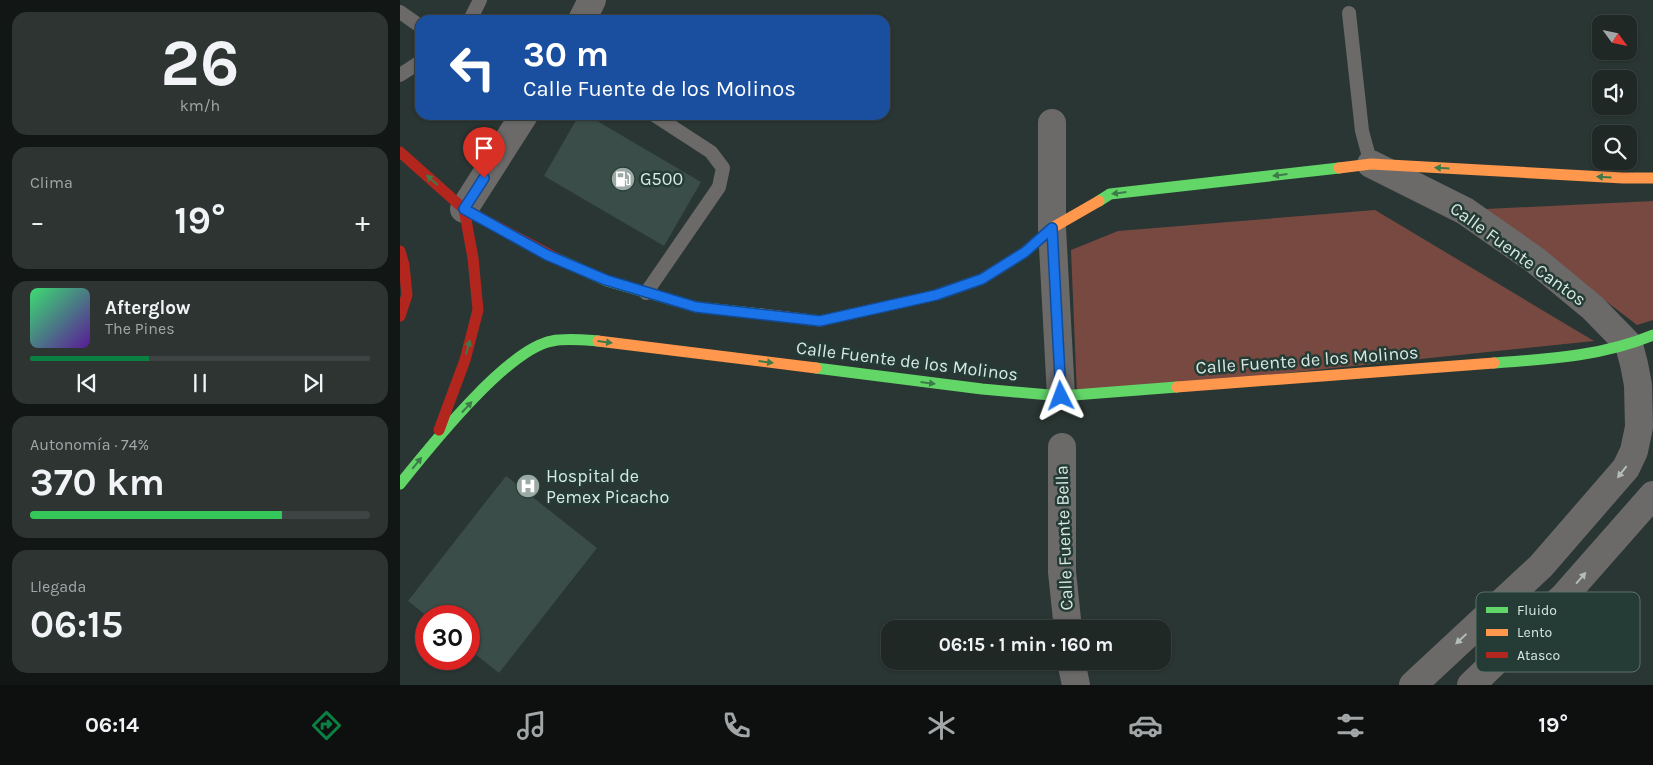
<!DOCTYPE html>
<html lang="es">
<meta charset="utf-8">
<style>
body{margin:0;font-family:Karla,sans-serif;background:#2d3432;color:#f1f3f6;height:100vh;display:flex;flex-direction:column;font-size:19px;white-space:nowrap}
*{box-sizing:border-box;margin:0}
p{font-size:16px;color:#a2a6a7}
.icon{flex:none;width:28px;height:28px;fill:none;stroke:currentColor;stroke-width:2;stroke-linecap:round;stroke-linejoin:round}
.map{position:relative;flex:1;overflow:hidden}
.drawer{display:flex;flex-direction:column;gap:12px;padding:12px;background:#121615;width:400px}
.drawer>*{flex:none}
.top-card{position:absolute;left:15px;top:15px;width:475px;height:105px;border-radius:15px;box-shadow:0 1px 4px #0004,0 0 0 1px #3d4443;background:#1a4fa0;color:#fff;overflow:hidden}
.needle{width:32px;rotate:123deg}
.tools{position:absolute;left:1192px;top:15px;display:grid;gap:10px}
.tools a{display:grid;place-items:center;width:45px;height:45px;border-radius:10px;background:#202826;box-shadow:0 1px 4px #0004,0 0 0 1px #3d4443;font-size:25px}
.speed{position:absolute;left:15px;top:605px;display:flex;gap:10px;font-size:25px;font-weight:700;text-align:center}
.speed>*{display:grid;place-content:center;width:65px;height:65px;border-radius:50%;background:#202826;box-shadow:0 1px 4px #0004,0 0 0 1px #3d4443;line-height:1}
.speed .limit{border:8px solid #d22;background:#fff;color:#111}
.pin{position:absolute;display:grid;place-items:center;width:42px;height:42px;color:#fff;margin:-51px -21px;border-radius:50% 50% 50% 0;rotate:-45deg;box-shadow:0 0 5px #0007}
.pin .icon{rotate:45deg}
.me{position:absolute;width:55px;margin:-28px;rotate:357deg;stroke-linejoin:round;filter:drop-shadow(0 0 4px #0008)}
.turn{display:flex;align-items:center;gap:18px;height:105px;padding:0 25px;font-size:22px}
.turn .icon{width:65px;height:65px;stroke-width:2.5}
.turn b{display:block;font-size:35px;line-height:42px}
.big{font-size:38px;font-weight:700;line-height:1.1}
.drawer .tile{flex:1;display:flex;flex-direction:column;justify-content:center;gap:8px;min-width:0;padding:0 18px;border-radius:15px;background:#2d3432}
.drawer .dial{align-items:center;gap:0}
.dial b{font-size:65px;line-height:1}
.song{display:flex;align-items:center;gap:15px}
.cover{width:60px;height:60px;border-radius:8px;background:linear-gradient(135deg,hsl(140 70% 55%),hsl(270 70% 35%))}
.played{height:5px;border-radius:2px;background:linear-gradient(90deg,#0b8043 35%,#3d4443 35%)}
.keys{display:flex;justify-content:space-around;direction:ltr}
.heat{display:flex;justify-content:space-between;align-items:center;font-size:28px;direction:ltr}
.charge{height:8px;border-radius:4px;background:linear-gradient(90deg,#34c759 74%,#3d4443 0)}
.trip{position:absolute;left:481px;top:620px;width:290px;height:50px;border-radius:15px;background:#202826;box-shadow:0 1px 4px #0004,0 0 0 1px #3d4443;font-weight:700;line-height:50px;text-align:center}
.tab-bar{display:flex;height:80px;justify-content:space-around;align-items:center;background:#0d100f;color:#a2a6a7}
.tab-bar .icon{width:35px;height:35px}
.tab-bar .current{color:#0b8043}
.tab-bar b{font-size:22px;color:#f1f3f6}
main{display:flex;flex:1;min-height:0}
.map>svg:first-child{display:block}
.green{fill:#774941}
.building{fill:#3a4d48}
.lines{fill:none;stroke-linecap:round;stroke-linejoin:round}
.lane{stroke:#6b6a69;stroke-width:14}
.street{stroke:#6b6a69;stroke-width:28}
.fast{stroke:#63d668;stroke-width:11}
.slow{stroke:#ff974d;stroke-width:11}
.jam{stroke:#b3261e;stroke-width:11}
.oneway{fill:#3d7a49}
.oneway2{fill:#b2bcb8}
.route-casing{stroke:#114b97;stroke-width:12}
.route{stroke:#1a73e8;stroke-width:9}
.labels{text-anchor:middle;stroke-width:5;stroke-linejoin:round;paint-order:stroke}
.poi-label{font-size:18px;fill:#d9e8e3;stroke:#243c35;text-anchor:start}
.street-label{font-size:18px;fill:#d9e8e3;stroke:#243c35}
.key{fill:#243c35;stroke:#5a7069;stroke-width:1}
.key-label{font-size:14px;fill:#d9e8e3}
</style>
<main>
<section class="drawer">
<div class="tile dial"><b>26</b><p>km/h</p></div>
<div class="tile"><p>Clima</p>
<div class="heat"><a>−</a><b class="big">19°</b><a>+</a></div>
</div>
<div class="tile">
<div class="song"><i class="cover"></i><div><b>Afterglow</b><p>The Pines</p></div></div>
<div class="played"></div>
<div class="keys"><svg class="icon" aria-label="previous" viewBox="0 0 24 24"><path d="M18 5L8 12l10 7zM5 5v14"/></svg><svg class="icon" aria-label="pause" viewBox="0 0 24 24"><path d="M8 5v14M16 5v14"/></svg><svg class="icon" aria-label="next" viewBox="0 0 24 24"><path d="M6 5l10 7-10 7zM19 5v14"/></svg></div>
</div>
<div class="tile"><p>Autonomía · 74%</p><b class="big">370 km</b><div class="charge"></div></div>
<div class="tile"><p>Llegada</p><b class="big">06:15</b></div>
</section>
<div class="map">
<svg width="1253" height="685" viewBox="0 0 1253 685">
<rect width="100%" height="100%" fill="#2a3633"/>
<g class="green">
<polygon points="1253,201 1253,320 1237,325 1086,209"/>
<polygon points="975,210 1194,341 677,395 671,250 718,231"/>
</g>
<g class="building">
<polygon points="179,115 187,115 301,182 264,246 144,176"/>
<polygon points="106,476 197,548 99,673 69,649 69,616 27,616 8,601"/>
</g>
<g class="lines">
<g class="lane">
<polyline points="0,12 20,26"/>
<polyline points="949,13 962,131 971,164"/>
<polyline points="70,20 80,0"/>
<polyline points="0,75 20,62"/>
<polyline points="246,293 319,187 323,168 311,152 254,115"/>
</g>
<g class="street">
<polyline points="182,20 192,0"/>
<polyline points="652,123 652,228 661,396"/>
<polyline points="971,164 1065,211 1135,260 1193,308 1229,345 1234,364 1238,385 1239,427 1234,451 1226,468 1141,566 1013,685"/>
<polyline points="64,209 124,115"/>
<polyline points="662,447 662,572 668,629"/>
<polyline points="671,661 676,685"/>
<polyline points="1071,685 1165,595 1253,495"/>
</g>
<g class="fast">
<polyline points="699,201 710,194 939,168"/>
<polyline points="160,260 207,281 296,307 361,314"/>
<path d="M1094 363C1148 359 1203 356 1253 335"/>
<polyline points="416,368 582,389 661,396 777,387"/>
<path d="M0 484C29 448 107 349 152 341 166 338 184 340 198 341"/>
</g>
<g class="slow">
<polyline points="939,168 971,164 1223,178 1253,178"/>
<polyline points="361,314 420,321 536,295 582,279 625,252 652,228 699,201"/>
<polyline points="198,341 416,368"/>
<polyline points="777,387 1094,363"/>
</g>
<g class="jam">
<polyline points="0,152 64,209 160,260"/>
<polyline points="0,251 4,265 7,295 0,316"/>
<polyline points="39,430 65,360 78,310 73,258 64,209"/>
</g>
</g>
<defs><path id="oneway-solid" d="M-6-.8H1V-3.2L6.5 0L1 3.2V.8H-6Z" transform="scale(1.25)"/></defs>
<g class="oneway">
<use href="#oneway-solid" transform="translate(1042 168) rotate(-177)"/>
<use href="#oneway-solid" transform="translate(880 175) rotate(173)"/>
<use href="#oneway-solid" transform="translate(1204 177) rotate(-177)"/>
<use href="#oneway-solid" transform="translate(32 180) rotate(-138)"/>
<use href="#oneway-solid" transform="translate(719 193) rotate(173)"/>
<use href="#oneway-solid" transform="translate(205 342) rotate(7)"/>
<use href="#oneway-solid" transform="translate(68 347) rotate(-75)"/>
<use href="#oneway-solid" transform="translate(366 362) rotate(7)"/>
<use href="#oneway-solid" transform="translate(528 383) rotate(7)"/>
<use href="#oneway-solid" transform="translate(67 407) rotate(-47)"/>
<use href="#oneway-solid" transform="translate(17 463) rotate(-51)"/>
</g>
<g class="oneway2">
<use href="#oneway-solid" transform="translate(1222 472) rotate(128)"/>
<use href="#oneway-solid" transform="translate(1181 578) rotate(-49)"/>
<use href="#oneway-solid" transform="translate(1061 639) rotate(137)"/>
</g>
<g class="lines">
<g class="route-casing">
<polyline id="route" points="84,178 64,209 147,255 206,280 296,307 420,321 536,295 582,279 625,252 652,228 661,396"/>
</g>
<use href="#route" class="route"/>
</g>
<defs>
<g id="fuel-disc" transform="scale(1.25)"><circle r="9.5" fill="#9caaa5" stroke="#243c35"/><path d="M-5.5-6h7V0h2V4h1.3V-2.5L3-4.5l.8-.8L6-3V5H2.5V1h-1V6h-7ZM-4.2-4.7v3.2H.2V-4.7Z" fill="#fff"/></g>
<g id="hospital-disc" transform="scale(1.25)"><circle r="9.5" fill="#9caaa5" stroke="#243c35"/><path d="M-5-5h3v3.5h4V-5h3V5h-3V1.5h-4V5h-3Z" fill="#fff"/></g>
</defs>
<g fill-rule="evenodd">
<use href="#fuel-disc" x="223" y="179"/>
<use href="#hospital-disc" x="128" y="486"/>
</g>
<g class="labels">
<g class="poi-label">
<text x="240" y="185">G500</text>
<text x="146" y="482">Hospital de<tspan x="146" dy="21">Pemex Picacho</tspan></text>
</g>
<g class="street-label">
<text transform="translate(1118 254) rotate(36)" y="6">Calle Fuente Cantos</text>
<text transform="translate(907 360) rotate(-4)" y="6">Calle Fuente de los Molinos</text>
<text transform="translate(507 361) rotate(7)" y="6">Calle Fuente de los Molinos</text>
<text transform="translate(664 538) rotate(-92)" y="6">Calle Fuente Bella</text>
</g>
</g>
<rect x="1076" y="592" width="164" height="80" rx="8" class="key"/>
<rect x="1086" y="607" width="22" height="6" fill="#63d668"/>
<rect x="1086" y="629" width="22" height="7" fill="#ff974d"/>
<rect x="1086" y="652" width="22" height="6" fill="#b3261e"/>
<g class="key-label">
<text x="1117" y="615">Fluido</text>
<text x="1117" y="637">Lento</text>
<text x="1117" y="660">Atasco</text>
</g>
</svg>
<div class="tools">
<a><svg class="needle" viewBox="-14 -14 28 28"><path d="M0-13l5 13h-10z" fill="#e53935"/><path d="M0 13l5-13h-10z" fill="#a2a6a7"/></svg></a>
<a><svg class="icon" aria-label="sound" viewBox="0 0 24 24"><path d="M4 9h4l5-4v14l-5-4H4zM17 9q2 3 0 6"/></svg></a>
<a><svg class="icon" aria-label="search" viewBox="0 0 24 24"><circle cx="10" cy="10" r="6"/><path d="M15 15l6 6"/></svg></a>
</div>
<div class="speed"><div class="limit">30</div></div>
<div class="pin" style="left:84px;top:178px;background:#d93025"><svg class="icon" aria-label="arrive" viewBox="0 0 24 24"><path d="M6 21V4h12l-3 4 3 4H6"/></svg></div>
<svg class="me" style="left:661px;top:396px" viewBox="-20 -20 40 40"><path d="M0-17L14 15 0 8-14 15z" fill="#1a73e8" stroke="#fff" stroke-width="4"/></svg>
<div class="trip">06:15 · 1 min · 160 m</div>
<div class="top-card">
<div class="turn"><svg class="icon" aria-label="left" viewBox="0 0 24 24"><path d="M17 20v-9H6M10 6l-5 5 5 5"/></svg><div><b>30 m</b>Calle Fuente de los Molinos</div></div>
</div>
</div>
</main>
<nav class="tab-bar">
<b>06:14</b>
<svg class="icon current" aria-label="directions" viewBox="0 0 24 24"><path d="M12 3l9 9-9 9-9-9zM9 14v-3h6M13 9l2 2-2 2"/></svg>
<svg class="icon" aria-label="music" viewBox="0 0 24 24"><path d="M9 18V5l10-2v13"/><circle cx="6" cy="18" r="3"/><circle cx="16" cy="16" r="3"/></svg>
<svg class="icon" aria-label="phone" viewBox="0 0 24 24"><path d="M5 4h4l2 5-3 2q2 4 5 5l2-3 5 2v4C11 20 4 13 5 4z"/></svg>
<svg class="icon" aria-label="climate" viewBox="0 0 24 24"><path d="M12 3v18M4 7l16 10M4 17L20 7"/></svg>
<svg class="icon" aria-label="car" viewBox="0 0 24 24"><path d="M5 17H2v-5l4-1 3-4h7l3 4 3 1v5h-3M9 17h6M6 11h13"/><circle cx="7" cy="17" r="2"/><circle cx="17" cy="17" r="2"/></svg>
<svg class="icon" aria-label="filters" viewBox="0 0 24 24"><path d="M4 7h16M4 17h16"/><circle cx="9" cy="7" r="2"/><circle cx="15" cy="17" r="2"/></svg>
<b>19°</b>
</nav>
